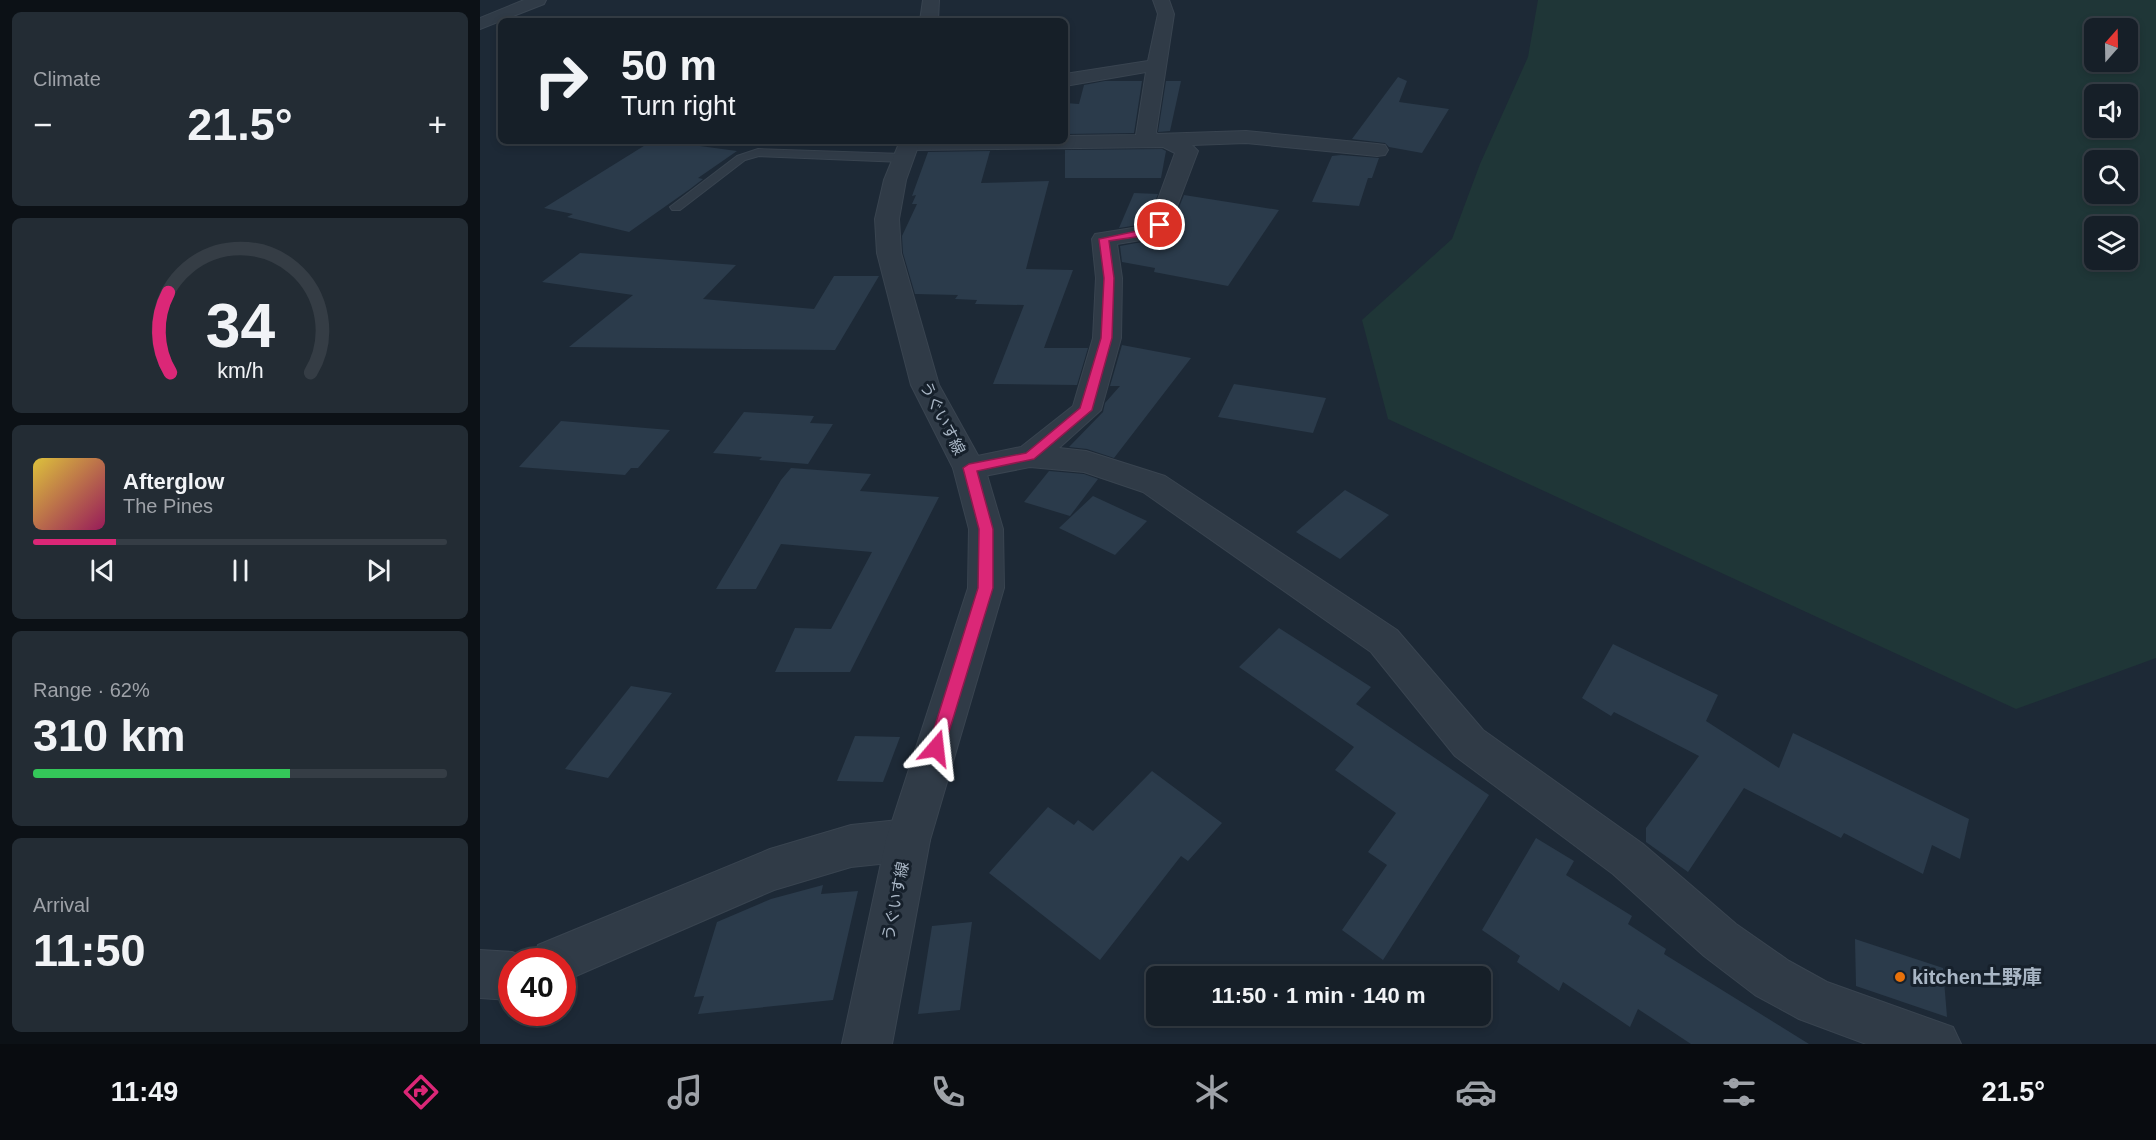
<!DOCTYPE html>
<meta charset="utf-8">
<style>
body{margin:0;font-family:Helvetica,"Noto Sans JP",sans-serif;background:#232c34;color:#f1f3f6;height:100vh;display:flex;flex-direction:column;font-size:22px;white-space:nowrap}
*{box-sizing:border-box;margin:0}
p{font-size:20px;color:#9ea2a8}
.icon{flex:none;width:33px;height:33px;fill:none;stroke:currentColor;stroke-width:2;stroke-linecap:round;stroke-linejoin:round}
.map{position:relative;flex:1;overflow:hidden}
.sheet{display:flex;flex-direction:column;gap:12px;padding:12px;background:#0c1116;width:480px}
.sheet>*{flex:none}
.guide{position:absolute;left:18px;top:18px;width:570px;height:126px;border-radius:9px;box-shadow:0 3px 9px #0003,0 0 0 2px #353d45;background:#161f28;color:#f1f3f6;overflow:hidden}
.needle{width:39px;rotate:20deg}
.controls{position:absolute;left:1604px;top:18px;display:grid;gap:12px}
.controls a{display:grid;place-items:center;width:54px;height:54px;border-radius:9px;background:#161f28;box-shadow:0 3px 9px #0003,0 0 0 2px #353d45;font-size:30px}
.speed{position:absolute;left:18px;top:948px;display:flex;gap:12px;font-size:30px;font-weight:700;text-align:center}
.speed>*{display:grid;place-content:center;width:78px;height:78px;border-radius:50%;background:#161f28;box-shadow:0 3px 9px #0003,0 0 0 2px #353d45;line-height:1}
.speed .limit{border:9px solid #d22;background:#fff;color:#111}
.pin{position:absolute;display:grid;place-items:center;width:51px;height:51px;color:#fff;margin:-26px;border:3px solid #fff;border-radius:50%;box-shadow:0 2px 6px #0007}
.me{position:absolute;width:66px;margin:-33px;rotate:17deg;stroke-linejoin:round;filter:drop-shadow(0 0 4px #0008)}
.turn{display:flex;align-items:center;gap:21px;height:126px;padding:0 24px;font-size:27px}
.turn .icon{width:78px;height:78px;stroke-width:2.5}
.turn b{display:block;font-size:42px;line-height:51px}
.big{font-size:45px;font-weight:700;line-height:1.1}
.sheet .card{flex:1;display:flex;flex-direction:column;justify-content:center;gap:9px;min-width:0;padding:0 21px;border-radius:9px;background:#232c34}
.sheet .dial{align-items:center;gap:0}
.dial svg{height:156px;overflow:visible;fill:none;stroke:#353d45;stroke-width:7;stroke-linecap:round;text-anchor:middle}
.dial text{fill:#f1f3f6;stroke:none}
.song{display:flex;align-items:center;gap:18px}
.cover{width:72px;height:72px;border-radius:9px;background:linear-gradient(135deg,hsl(50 70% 55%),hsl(330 70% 35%))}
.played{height:6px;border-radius:3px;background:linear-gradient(90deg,#db2777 20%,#353d45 20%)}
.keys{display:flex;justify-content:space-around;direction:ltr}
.heat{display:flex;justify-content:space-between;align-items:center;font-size:33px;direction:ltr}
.charge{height:9px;border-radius:4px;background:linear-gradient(90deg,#34c759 62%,#353d45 0)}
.trip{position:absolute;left:666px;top:966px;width:345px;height:60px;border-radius:9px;background:#161f28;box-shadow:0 3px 9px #0003,0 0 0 2px #353d45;font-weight:700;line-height:60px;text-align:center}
.tabs{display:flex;height:96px;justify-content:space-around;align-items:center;background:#090c10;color:#9ea2a8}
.tabs .icon{width:42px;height:42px}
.tabs .selected{color:#db2777}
.tabs b{font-size:27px;color:#f1f3f6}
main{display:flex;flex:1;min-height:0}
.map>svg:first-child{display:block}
.green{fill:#1f3637;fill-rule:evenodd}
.building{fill:#2b3b4b}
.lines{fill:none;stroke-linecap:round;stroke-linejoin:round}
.service-casing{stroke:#394450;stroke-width:2}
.minor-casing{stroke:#394450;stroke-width:2}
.tertiary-casing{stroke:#394450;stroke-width:2}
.service{fill:#303b47;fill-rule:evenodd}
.minor{fill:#303b47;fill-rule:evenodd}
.tertiary{fill:#303b47;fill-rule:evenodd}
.route{fill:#db2777;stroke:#8e194d;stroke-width:1.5}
.food-dot{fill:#e8710a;stroke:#16202b;stroke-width:2}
.labels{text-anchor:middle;stroke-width:6;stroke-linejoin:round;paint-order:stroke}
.street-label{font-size:16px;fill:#a9b6c5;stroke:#16202b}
.near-poi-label{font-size:20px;font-weight:bold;fill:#a9b6c5;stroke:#16202b;text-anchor:start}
</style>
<main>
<section class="sheet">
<div class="card"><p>Climate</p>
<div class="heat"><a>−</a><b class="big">21.5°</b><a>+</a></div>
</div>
<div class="card dial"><svg viewBox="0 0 100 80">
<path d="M14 69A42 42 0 1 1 86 69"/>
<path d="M14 69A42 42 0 0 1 13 28" stroke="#db2777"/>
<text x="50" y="56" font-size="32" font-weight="700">34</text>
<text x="50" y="72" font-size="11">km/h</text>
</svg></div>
<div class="card">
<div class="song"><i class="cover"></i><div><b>Afterglow</b><p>The Pines</p></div></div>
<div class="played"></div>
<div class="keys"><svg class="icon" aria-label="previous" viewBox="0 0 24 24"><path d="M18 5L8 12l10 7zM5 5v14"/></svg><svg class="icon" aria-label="pause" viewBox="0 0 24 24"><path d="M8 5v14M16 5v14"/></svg><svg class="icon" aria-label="next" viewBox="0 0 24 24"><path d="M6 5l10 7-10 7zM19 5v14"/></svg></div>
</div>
<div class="card"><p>Range · 62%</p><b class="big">310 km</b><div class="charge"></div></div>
<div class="card"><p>Arrival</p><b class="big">11:50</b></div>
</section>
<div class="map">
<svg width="1676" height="1044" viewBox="0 0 1676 1044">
<rect width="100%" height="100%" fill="#1d2936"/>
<path class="green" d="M1058 0H1676V658L1536 709 908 419 882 320 972 239 1000 164 1048 57ZM1614 28H1647V62H1614ZM1614 94H1647V128H1614ZM1614 160H1647V194H1614ZM1614 226H1647V260H1614Z"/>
<g class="building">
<polygon points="918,77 927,81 919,102 969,109 942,153 909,147 905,143 872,139"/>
<polygon points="625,81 662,81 654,133 585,134 585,103 599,104 604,85"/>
<polygon points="686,81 701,81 690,131 678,132"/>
<polygon points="183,141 257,151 218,178 223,179 210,189 149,232 87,217 93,214 64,208 167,144 176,146"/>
<polygon points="682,149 686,151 681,178 585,178 585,150"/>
<polygon points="510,151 501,183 569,181 546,269 593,270 564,348 608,348 597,385 513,384 544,305 495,304 497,300 475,299 478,295 435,294 423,253 422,236 437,204 432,204 436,195 432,196 448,152"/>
<polygon points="861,155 899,158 892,178 888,178 879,206 832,202 852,156"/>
<polygon points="654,193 678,194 668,219 658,225 639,228"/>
<polygon points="704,195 799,210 748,286 674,272 675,268 642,262 640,246 673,240 689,232"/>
<polygon points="100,253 256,265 223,299 334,309 354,276 399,276 355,350 89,347 153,295 62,282"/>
<polygon points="642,345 711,358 634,458 607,449 589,447 623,412 625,403 640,386 630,386"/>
<polygon points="754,384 846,398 833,433 738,417"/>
<polygon points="264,412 334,416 330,423 353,424 328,464 279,460 282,457 233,453"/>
<polygon points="81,421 190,430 158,468 151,468 145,475 39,467"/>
<polygon points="311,468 391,474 380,491 459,497 370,672 295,672 315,628 351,629 392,552 301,544 276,589 236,589 301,480"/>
<polygon points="569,471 604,474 618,479 590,516 544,502"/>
<polygon points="865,490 909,515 860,559 816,532"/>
<polygon points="613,496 667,521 635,555 579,528"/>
<polygon points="799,628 891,687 876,704 1009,795 903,960 862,930 907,865 888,852 916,813 855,770 874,747 759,667"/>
<polygon points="1133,644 1238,695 1226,721 1299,768 1313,733 1489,819 1480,859 1452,845 1443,874 1364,833 1361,838 1264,788 1208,872 1166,842 1166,828 1219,756 1134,712 1131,716 1102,698"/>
<polygon points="151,686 192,693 128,778 85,769"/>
<polygon points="375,736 420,737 403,782 357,781"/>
<polygon points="672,771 742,823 708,861 701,856 620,960 509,873 568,807 594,825 598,820 613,831"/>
<polygon points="1056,838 1094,861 1086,875 1152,916 1148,924 1186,949 1184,954 1329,1044 1211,1044 1158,1009 1150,1027 1083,982 1079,991 1037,962 1040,956 1002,930"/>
<polygon points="343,885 341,894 378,891 353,1000 218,1014 224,996 214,997 237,922 291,899"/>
<polygon points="492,922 480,1010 438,1014 452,926"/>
<polygon points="1375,939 1463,968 1467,1017 1376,986"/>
</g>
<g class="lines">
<g class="service-casing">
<polygon id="service" points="278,149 423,154 429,158 423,162 279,156 265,160 200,210 192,210 190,207 257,156"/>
</g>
<g class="minor-casing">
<g id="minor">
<polygon points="44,0 66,0 64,4 0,29 0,18"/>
<polygon points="673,0 689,0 694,14 676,132 677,134 766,131 897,144 905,145 908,150 905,155 897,156 766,143 712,145 718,151 688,230 673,238 637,244 642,278 641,338 621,410 579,448 606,451 685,476 917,630 1003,730 1163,844 1256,924 1309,961 1347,982 1473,1027 1481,1044 1386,1044 1319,1019 1275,995 1224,956 1133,874 975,756 891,652 663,492 604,472 550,467 489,479 478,476 473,468 478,460 541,447 593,406 613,338 616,278 612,239 615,234 659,227 670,221 695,153 683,147 429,150 422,148 418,144 421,141 585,141 585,136 656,135 666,72 585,86 585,74 668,61 678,14"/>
<polygon points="428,819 443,825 450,840 443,855 428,861 371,867 294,890 82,982 82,962 52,962 58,945 290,849 371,825"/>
<polygon points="0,950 32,952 49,959 50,962 32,962 32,1000 0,998"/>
</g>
</g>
<g class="tertiary-casing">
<g id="tertiary">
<polygon points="443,0 459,0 458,21 440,21"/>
<polygon points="420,141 440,141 426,180 419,219 421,253 459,385 505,468 523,529 524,588 450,840 412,1044 362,1044 406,840 488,588 489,529 473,468 431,385 397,253 395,219 404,180"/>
</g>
</g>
<use href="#service" class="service"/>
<use href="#minor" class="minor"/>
<use href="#tertiary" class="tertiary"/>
</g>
<polygon class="route" points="680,222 685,225 683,227 669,235 629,241 634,278 632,338 612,410 554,459 497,471 513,529 513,588 464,748 462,753 456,755 450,753 448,748 498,588 499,529 483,468 489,464 546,453 600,408 621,338 624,278 619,239 662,230"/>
<circle class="food-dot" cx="1420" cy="977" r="6"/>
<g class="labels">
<g class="street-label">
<text transform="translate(463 418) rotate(63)" y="6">うぐいす線</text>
<text transform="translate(415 901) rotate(-79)" y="6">うぐいす線</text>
</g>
<g class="near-poi-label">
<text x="1432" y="984">kitchen土野庫</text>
</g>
</g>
</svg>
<div class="controls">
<a><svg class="needle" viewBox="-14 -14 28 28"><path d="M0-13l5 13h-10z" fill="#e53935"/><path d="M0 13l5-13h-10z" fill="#9ea2a8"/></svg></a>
<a><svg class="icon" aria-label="sound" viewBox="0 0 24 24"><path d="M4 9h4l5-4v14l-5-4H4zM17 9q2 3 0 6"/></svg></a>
<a><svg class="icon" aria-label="search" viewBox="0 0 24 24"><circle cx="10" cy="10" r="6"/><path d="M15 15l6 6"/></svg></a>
<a><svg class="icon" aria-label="layers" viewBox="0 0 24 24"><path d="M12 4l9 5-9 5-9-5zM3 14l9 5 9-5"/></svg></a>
</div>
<div class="speed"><div class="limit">40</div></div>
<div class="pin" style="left:680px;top:225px;background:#d93025"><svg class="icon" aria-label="arrive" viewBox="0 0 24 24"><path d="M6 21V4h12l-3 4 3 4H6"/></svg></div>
<svg class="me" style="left:456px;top:748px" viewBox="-20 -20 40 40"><path d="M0-17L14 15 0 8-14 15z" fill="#db2777" stroke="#fff" stroke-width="4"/></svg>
<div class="trip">11:50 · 1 min · 140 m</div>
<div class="guide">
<div class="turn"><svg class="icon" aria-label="right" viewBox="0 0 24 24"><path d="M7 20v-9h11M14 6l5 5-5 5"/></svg><div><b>50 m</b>Turn right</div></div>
</div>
</div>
</main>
<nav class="tabs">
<b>11:49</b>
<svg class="icon selected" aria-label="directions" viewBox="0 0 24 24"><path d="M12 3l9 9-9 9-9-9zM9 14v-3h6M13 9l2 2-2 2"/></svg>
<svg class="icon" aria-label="music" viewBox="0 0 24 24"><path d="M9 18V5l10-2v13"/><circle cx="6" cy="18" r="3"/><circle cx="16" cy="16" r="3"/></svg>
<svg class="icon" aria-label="phone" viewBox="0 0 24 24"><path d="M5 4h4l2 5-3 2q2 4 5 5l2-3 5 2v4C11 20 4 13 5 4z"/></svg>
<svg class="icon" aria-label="climate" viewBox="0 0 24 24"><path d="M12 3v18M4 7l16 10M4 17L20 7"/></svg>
<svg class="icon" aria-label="car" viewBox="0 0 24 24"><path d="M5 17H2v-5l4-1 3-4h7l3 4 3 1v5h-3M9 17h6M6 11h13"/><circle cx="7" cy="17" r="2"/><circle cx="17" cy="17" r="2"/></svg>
<svg class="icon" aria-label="filters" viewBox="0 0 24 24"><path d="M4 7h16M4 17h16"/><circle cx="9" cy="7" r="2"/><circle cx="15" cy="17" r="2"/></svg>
<b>21.5°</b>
</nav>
